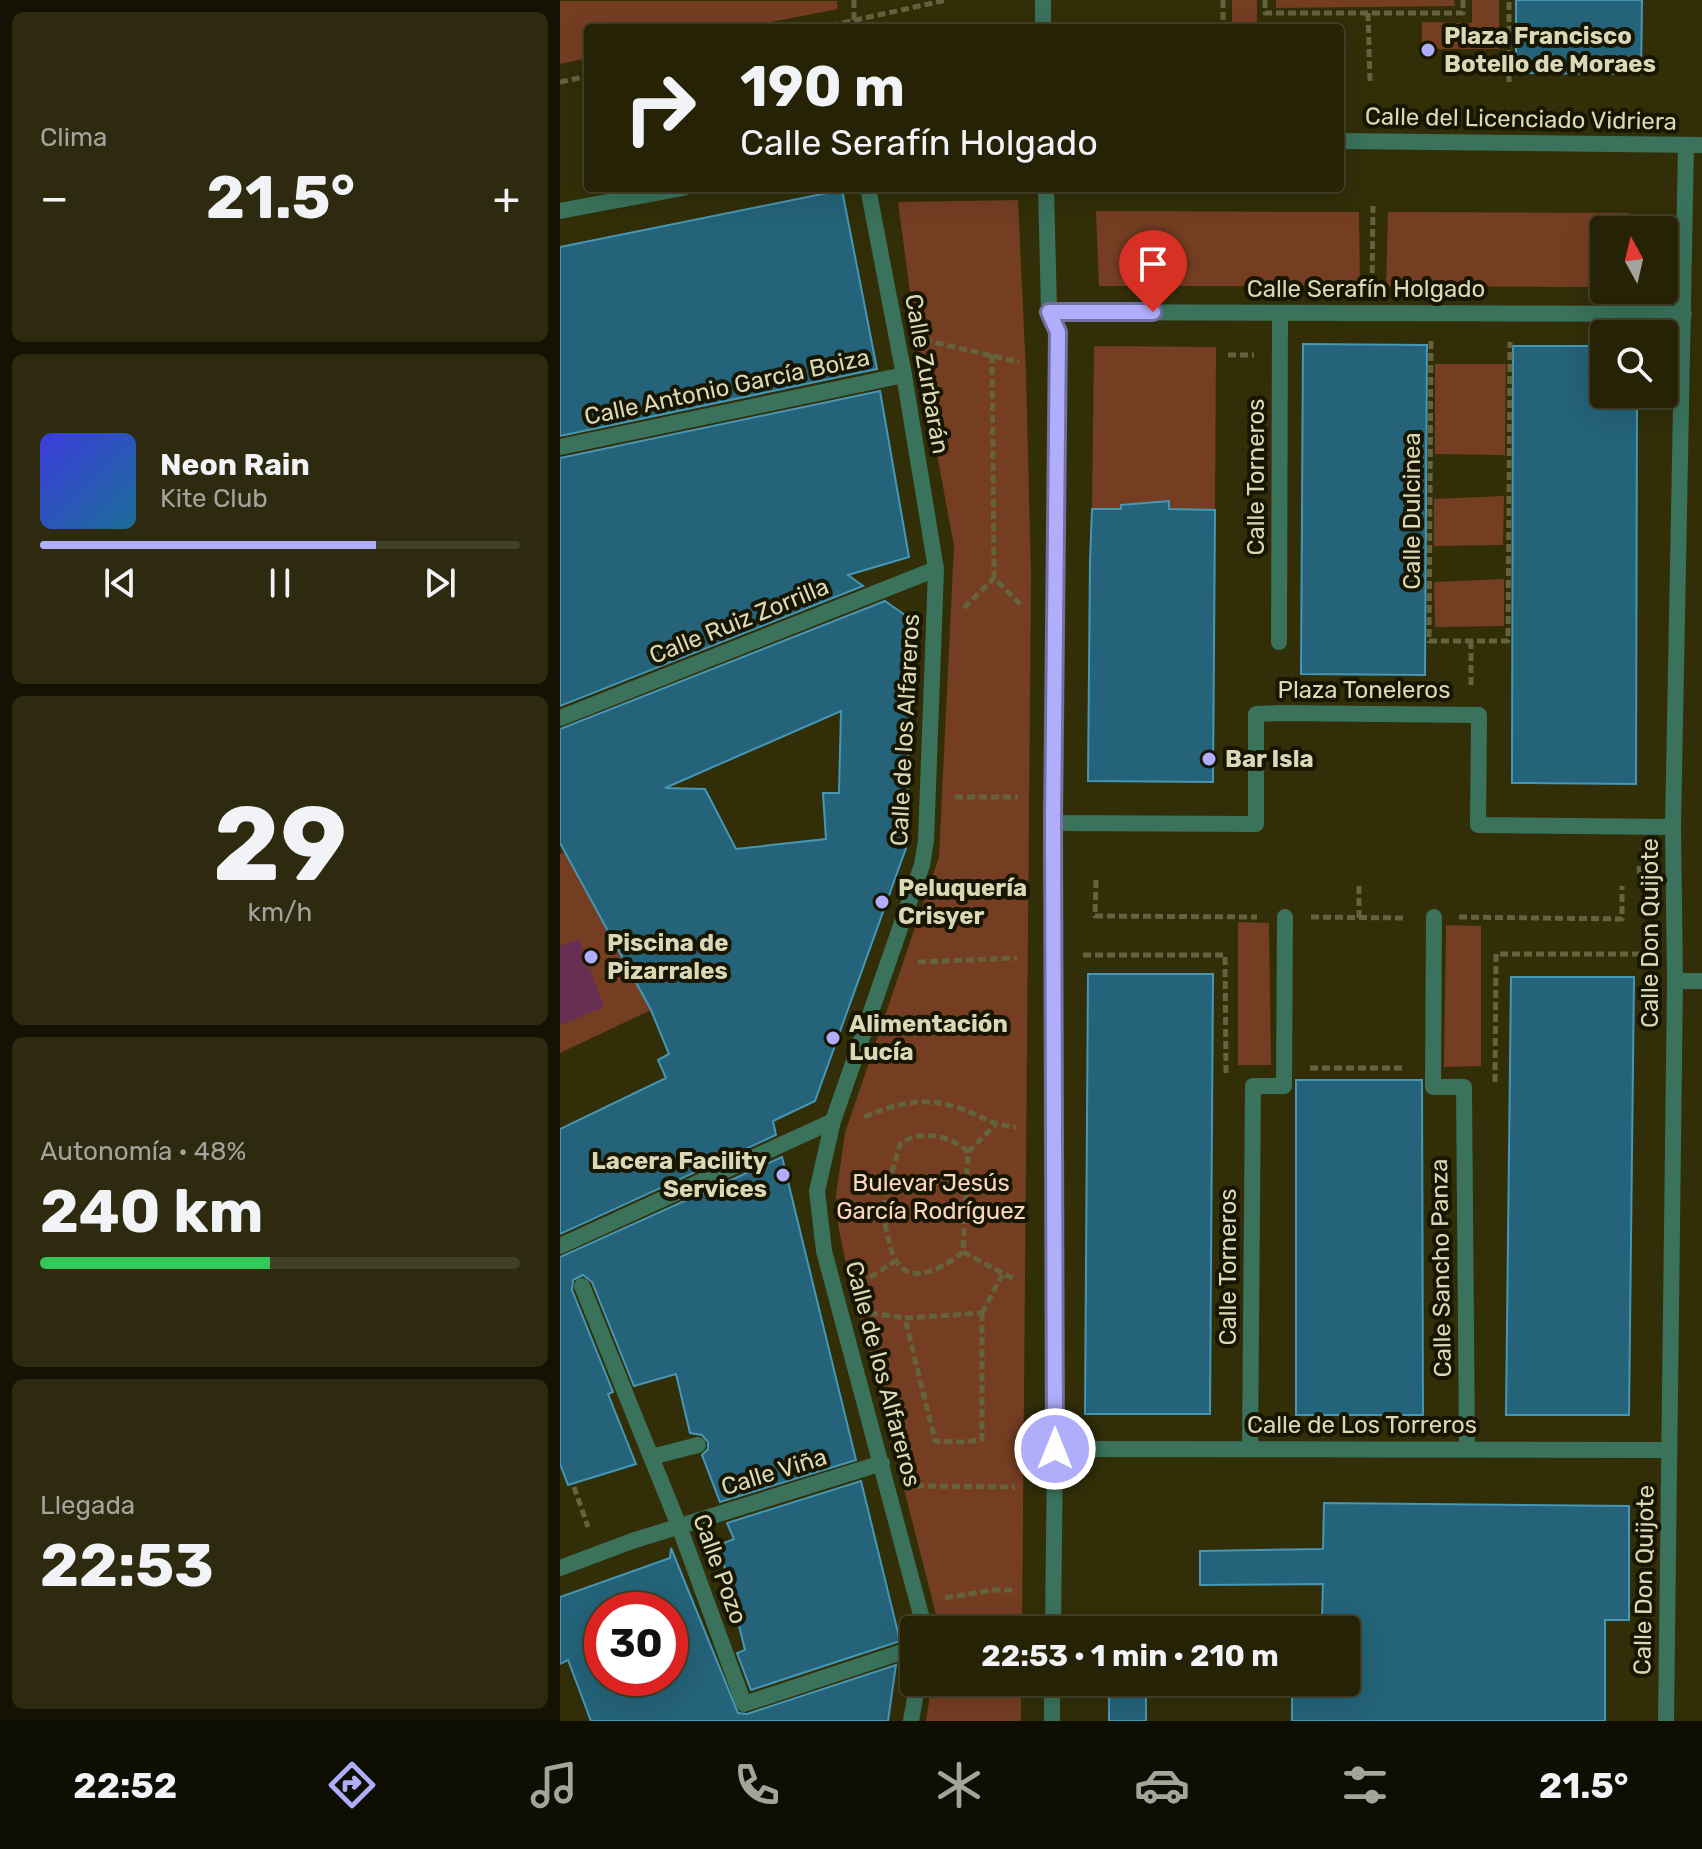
<!DOCTYPE html>
<html lang="es">
<meta charset="utf-8">
<style>
body{margin:0;font-family:Rubik,sans-serif;background:#2d2a10;color:#f1f3f6;height:100vh;display:flex;flex-direction:column;font-size:30px;white-space:nowrap}
*{box-sizing:border-box;margin:0}
p{font-size:26px;color:#a3a49b}
.icon{flex:none;width:44px;height:44px;fill:none;stroke:currentColor;stroke-width:2;stroke-linecap:round;stroke-linejoin:round}
.map{position:relative;flex:1;overflow:hidden}
.details{display:flex;flex-direction:column;gap:12px;padding:12px;background:#141303;width:560px}
.details>*{flex:none}
.hud{position:absolute;left:24px;top:24px;width:760px;height:168px;border-radius:8px;box-shadow:0 8px 32px #0002,0 0 0 2px #423f28;background:#252206;color:#f1f3f6;overflow:hidden}
.needle{width:52px;rotate:352deg}
.fabs{position:absolute;left:1030px;top:216px;display:grid;gap:16px}
.fabs a{display:grid;place-items:center;width:88px;height:88px;border-radius:8px;background:#252206;box-shadow:0 8px 32px #0002,0 0 0 2px #423f28;font-size:40px}
.speed{position:absolute;left:24px;top:1592px;display:flex;gap:16px;font-size:40px;font-weight:700;text-align:center}
.speed>*{display:grid;place-content:center;width:104px;height:104px;border-radius:50%;background:#252206;box-shadow:0 8px 32px #0002,0 0 0 2px #423f28;line-height:1}
.speed .limit{border:12px solid #d22;background:#fff;color:#111}
.pin{position:absolute;display:grid;place-items:center;width:68px;height:68px;color:#fff;margin:-82px -34px;border-radius:50% 50% 50% 0;rotate:-45deg;box-shadow:0 0 8px #0007}
.pin .icon{rotate:45deg}
.me{position:absolute;width:88px;margin:-44px;rotate:0deg;stroke-linejoin:round;filter:drop-shadow(0 0 6px #0008)}
.turn{display:flex;align-items:center;gap:28px;height:168px;padding:0 24px;font-size:36px}
.turn .icon{width:104px;height:104px;stroke-width:2.5}
.turn b{display:block;font-size:56px;line-height:68px}
.big{font-size:60px;font-weight:700;line-height:1.1}
.details .widget{flex:1;display:flex;flex-direction:column;justify-content:center;gap:12px;min-width:0;padding:0 28px;border-radius:12px;background:#2d2a10}
.details .dial{align-items:center;gap:0}
.dial b{font-size:104px;line-height:1}
.song{display:flex;align-items:center;gap:24px}
.cover{width:96px;height:96px;border-radius:12px;background:linear-gradient(135deg,hsl(240 70% 55%),hsl(200 70% 35%))}
.played{height:8px;border-radius:4px;background:linear-gradient(90deg,#b0aefa 70%,#423f28 70%)}
.keys{display:flex;justify-content:space-around;direction:ltr}
.heat{display:flex;justify-content:space-between;align-items:center;font-size:44px;direction:ltr}
.charge{height:12px;border-radius:6px;background:linear-gradient(90deg,#34c759 48%,#423f28 0)}
.trip{position:absolute;left:340px;top:1616px;width:460px;height:80px;border-radius:8px;background:#252206;box-shadow:0 8px 32px #0002,0 0 0 2px #423f28;font-weight:700;line-height:80px;text-align:center}
.tabs{display:flex;height:128px;justify-content:space-around;align-items:center;background:#0f0e02;color:#a3a49b}
.tabs .icon{width:56px;height:56px}
.tabs .current{color:#b0aefa}
.tabs b{font-size:36px;color:#f1f3f6}
main{display:flex;flex:1;min-height:0}
.map>svg:first-child{display:block}
.green{fill:#753e23}
.water{fill:#692f52}
.building{fill:#246379;stroke:#4697b5;stroke-width:2;fill-rule:evenodd}
.lines{fill:none;stroke-linecap:round;stroke-linejoin:round}
.path{stroke:#65633e;stroke-width:5;stroke-dasharray:8 4;stroke-linecap:butt}
.service{stroke:#3a725b;stroke-width:16}
.pedestrian{stroke:#3a725b;stroke-width:16}
.minor{stroke:#3a725b;stroke-width:16}
.route-casing{stroke:#7271a2;stroke-width:20}
.route{stroke:#b0aefa;stroke-width:14}
.poi-dot{fill:#b0aefa;stroke:#181600;stroke-width:3}
.labels{text-anchor:middle;stroke-width:8;stroke-linejoin:round;paint-order:stroke}
.poi-label{font-size:24px;font-weight:bold;fill:#dad9b7;stroke:#181600;text-anchor:start}
.street-label{font-size:24px;fill:#dad9b7;stroke:#181600}
.park-label{font-size:24px;fill:#fcd5c4;stroke:#181600}
</style>
<main>
<section class="details">
<div class="widget"><p>Clima</p>
<div class="heat"><a>−</a><b class="big">21.5°</b><a>+</a></div>
</div>
<div class="widget">
<div class="song"><i class="cover"></i><div><b>Neon Rain</b><p>Kite Club</p></div></div>
<div class="played"></div>
<div class="keys"><svg class="icon" aria-label="previous" viewBox="0 0 24 24"><path d="M18 5L8 12l10 7zM5 5v14"/></svg><svg class="icon" aria-label="pause" viewBox="0 0 24 24"><path d="M8 5v14M16 5v14"/></svg><svg class="icon" aria-label="next" viewBox="0 0 24 24"><path d="M6 5l10 7-10 7zM19 5v14"/></svg></div>
</div>
<div class="widget dial"><b>29</b><p>km/h</p></div>
<div class="widget"><p>Autonomía · 48%</p><b class="big">240 km</b><div class="charge"></div></div>
<div class="widget"><p>Llegada</p><b class="big">22:53</b></div>
</section>
<div class="map">
<svg width="1142" height="1721" viewBox="0 0 1142 1721">
<rect width="100%" height="100%" fill="#312e08"/>
<g class="green">
<polygon points="672,0 697,0 697,24 758,25 758,28 672,28"/>
<polygon points="716,0 894,0 895,6 716,8"/>
<polygon points="912,0 939,0 939,49 862,49 862,22 912,23"/>
<polygon points="0,1 277,1 278,9 180,28 28,28 28,58 0,64"/>
<polygon points="458,200 466,373 471,576 462,1630 380,1630 285,1259 278,1225 276,1195 285,1133 379,857 394,546 358,352 338,202"/>
<polygon points="536,211 799,212 800,286 539,286"/>
<polygon points="828,212 1069,213 1070,230 1044,230 1044,287 826,286"/>
<polygon points="534,346 656,347 655,510 609,509 609,501 561,504 561,509 532,509"/>
<polygon points="875,364 946,364 945,455 875,454"/>
<polygon points="944,496 943,545 874,546 874,499"/>
<polygon points="944,579 944,626 875,627 874,582"/>
<polygon points="5,852 91,1010 0,1053 0,854"/>
<polygon points="678,922 709,923 711,1065 678,1065"/>
<polygon points="886,925 921,926 921,1066 884,1067"/>
<polygon points="372,1682 461,1682 461,1721 366,1721"/>
</g>
<polygon class="water" points="19,939 44,1007 0,1025 0,946"/>
<g class="building">
<polygon points="956,0 1082,0 1081,74 956,73"/>
<polygon points="282,190 317,369 0,436 0,247"/>
<polygon points="743,344 867,345 865,675 741,674"/>
<polygon points="953,346 1044,346 1044,394 1077,394 1076,784 952,783"/>
<polygon points="320,391 349,557 288,575 303,586 0,706 0,458"/>
<polygon points="609,501 609,509 655,510 653,782 528,781 530,561 532,509 561,509 561,505"/>
<path d="M325 601 352 620 346 848 255 1101 213 1121 216 1135 0 1234V1129L106 1078 98 1060 109 1054 91 1010 0 843V729ZM281 711 279 793H263L266 839 176 849 145 789 105 788Z"/>
<polygon points="528,974 653,974 650,1414 525,1414"/>
<polygon points="951,977 1074,977 1069,1415 946,1415"/>
<polygon points="736,1080 862,1080 863,1415 736,1415"/>
<polygon points="222,1157 296,1460 160,1502 142,1455 148,1449 148,1442 142,1435 130,1433 116,1374 74,1386 32,1282 23,1275 13,1280 12,1290 53,1392 48,1394 76,1464 8,1485 0,1464 0,1257"/>
<polygon points="301,1481 340,1641 191,1690 177,1653 185,1650 159,1545 174,1539 167,1523"/>
<polygon points="764,1503 1069,1506 1069,1620 1045,1620 1045,1721 732,1721 732,1682 786,1682 786,1619 762,1619 763,1584 640,1585 640,1551 763,1549"/>
<path d="M111 1548 178 1713 187 1714 336 1665 328 1721H31L8 1660 0 1664V1597L110 1558ZM42 1610H110V1678H42Z"/>
<rect x="549" y="1682" width="37" height="39"/>
</g>
<g class="lines">
<g class="path">
<polyline points="294,0 294,28"/>
<polyline points="663,0 663,28"/>
<polyline points="705,0 705,13 903,13 903,0"/>
<polyline points="808,13 810,82"/>
<polyline points="259,28 387,0"/>
<polyline points="0,82 28,76"/>
<polyline points="949,82 949,0"/>
<polyline points="812,285 813,206"/>
<polyline points="364,340 459,362"/>
<polyline points="871,341 869,641 948,641 950,342"/>
<polyline points="432,355 434,578 463,607"/>
<polyline points="668,355 694,355"/>
<polyline points="404,608 434,578"/>
<polyline points="911,685 911,640"/>
<polyline points="395,797 458,797"/>
<polyline points="1079,866 1080,886"/>
<polyline points="536,880 535,916 697,917"/>
<polyline points="751,917 845,918"/>
<polyline points="899,917 1062,919 1062,886"/>
<polyline points="799,918 799,882"/>
<polyline points="523,955 665,955 666,1076"/>
<polyline points="358,962 457,958"/>
<polyline points="750,1068 844,1068"/>
<polyline points="935,1082 936,954 1079,954"/>
<path d="M304 1117C336 1104 362 1096 396 1107 420 1114 428 1125 456 1127"/>
<path d="M408 1152C391 1135 359 1129 340 1144 335 1165 325 1189 324 1211 323 1220 327 1232 329 1241 339 1291 375 1274 403 1252L408 1152 435 1125"/>
<polyline points="403,1252 456,1280"/>
<polyline points="300,1284 335,1261"/>
<polyline points="310,1313 345,1318"/>
<polygon points="422,1313 422,1439 407,1442 375,1441 345,1318"/>
<polyline points="422,1313 442,1275"/>
<polyline points="356,1486 455,1487"/>
<polyline points="14,1487 28,1527"/>
<polyline points="385,1598 433,1590 455,1590"/>
</g>
<polyline class="service" points="91,1457 138,1445"/>
<g class="pedestrian">
<polyline points="874,917 873,1087 904,1087 907,1448"/>
<polyline points="22,1286 119,1526"/>
<polyline points="690,1449 693,1086 724,1086 725,917"/>
</g>
<g class="minor">
<polyline points="483,0 483,28"/>
<polyline points="780,141 1142,145"/>
<polyline points="308,188 344,375 376,569 366,841 362,865 273,1121 257,1191 264,1251 365,1630"/>
<polyline points="486,188 489,312 498,332 493,823 495,1449 493,1630"/>
<polyline points="0,211 123,188"/>
<polyline points="489,312 1124,314"/>
<polyline points="0,447 344,375"/>
<polyline points="719,642 720,313"/>
<polyline points="0,718 376,569"/>
<polyline points="493,823 696,824 696,714 719,713 919,715 918,825 1113,827"/>
<polyline points="1115,981 1142,981"/>
<polyline points="0,1246 273,1121"/>
<polyline points="495,1449 1109,1450"/>
<polyline points="119,1526 184,1704 354,1648"/>
<polyline points="0,1568 72,1541 322,1463"/>
<polyline points="351,1721 358,1682"/>
<polyline points="492,1721 492,1682"/>
<polyline points="1106,1721 1115,981 1113,827 1126,145"/>
</g>
</g>
<g class="lines">
<g class="route-casing">
<polyline id="route" points="495,1449 493,823 498,332 489,312 593,312"/>
</g>
<use href="#route" class="route"/>
</g>
<g class="poi-dot">
<circle cx="868" cy="50" r="8"/>
<circle cx="649" cy="759" r="8"/>
<circle cx="322" cy="902" r="8"/>
<circle cx="31" cy="957" r="8"/>
<circle cx="273" cy="1038" r="8"/>
<circle cx="223" cy="1175" r="8"/>
</g>
<g class="labels">
<g class="poi-label">
<text x="884" y="44">Plaza Francisco<tspan x="884" dy="28">Botello de Moraes</tspan></text>
<text x="665" y="767">Bar Isla</text>
<text x="338" y="896">Peluquería<tspan x="338" dy="28">Crisyer</tspan></text>
<text x="47" y="951">Piscina de<tspan x="47" dy="28">Pizarrales</tspan></text>
<text x="289" y="1032">Alimentación<tspan x="289" dy="28">Lucía</tspan></text>
<text x="207" y="1169" text-anchor="end">Lacera Facility<tspan x="207" dy="28">Services</tspan></text>
</g>
<g class="street-label">
<text transform="translate(961 119) rotate(1)" y="8">Calle del Licenciado Vidriera</text>
<text x="806" y="297">Calle Serafín Holgado</text>
<text transform="translate(367 374) rotate(80)" y="8">Calle Zurbarán</text>
<text transform="translate(167 387) rotate(-12)" y="8">Calle Antonio García Boiza</text>
<text transform="translate(696 477) rotate(-90)" y="8">Calle Torneros</text>
<text transform="translate(852 511) rotate(-90)" y="8">Calle Dulcinea</text>
<text transform="translate(179 621) rotate(-22)" y="8">Calle Ruiz Zorrilla</text>
<text x="804" y="698">Plaza Toneleros</text>
<text transform="translate(345 730) rotate(-87)" y="8">Calle de los Alfareros</text>
<text transform="translate(1090 933) rotate(-90)" y="8">Calle Don Quijote</text>
<text transform="translate(668 1267) rotate(-90)" y="8">Calle Torneros</text>
<text transform="translate(881 1268) rotate(-91)" y="8">Calle Sancho Panza</text>
<text transform="translate(323 1374) rotate(75)" y="8">Calle de los Alfareros</text>
<text x="802" y="1433">Calle de Los Torreros</text>
<text transform="translate(214 1472) rotate(-17)" y="8">Calle Viña</text>
<text transform="translate(160 1569) rotate(70)" y="8">Calle Pozo</text>
<text transform="translate(1084 1580) rotate(-89)" y="8">Calle Don Quijote</text>
</g>
<g class="park-label">
<text x="371" y="1191">Bulevar Jesús<tspan x="371" dy="28">García Rodríguez</tspan></text>
</g>
</g>
</svg>
<div class="fabs">
<a><svg class="needle" viewBox="-14 -14 28 28"><path d="M0-13l5 13h-10z" fill="#e53935"/><path d="M0 13l5-13h-10z" fill="#a3a49b"/></svg></a>
<a><svg class="icon" aria-label="search" viewBox="0 0 24 24"><circle cx="10" cy="10" r="6"/><path d="M15 15l6 6"/></svg></a>
</div>
<div class="speed"><div class="limit">30</div></div>
<div class="pin" style="left:593px;top:312px;background:#d93025"><svg class="icon" aria-label="arrive" viewBox="0 0 24 24"><path d="M6 21V4h12l-3 4 3 4H6"/></svg></div>
<svg class="me" style="left:495px;top:1449px" viewBox="-20 -20 40 40"><circle r="17" fill="#b0aefa" stroke="#fff" stroke-width="3"/><path d="M0-11L8 9 0 5-8 9z" fill="#fff"/></svg>
<div class="trip">22:53 · 1 min · 210 m</div>
<div class="hud">
<div class="turn"><svg class="icon" aria-label="right" viewBox="0 0 24 24"><path d="M7 20v-9h11M14 6l5 5-5 5"/></svg><div><b>190 m</b>Calle Serafín Holgado</div></div>
</div>
</div>
</main>
<nav class="tabs">
<b>22:52</b>
<svg class="icon current" aria-label="directions" viewBox="0 0 24 24"><path d="M12 3l9 9-9 9-9-9zM9 14v-3h6M13 9l2 2-2 2"/></svg>
<svg class="icon" aria-label="music" viewBox="0 0 24 24"><path d="M9 18V5l10-2v13"/><circle cx="6" cy="18" r="3"/><circle cx="16" cy="16" r="3"/></svg>
<svg class="icon" aria-label="phone" viewBox="0 0 24 24"><path d="M5 4h4l2 5-3 2q2 4 5 5l2-3 5 2v4C11 20 4 13 5 4z"/></svg>
<svg class="icon" aria-label="climate" viewBox="0 0 24 24"><path d="M12 3v18M4 7l16 10M4 17L20 7"/></svg>
<svg class="icon" aria-label="car" viewBox="0 0 24 24"><path d="M5 17H2v-5l4-1 3-4h7l3 4 3 1v5h-3M9 17h6M6 11h13"/><circle cx="7" cy="17" r="2"/><circle cx="17" cy="17" r="2"/></svg>
<svg class="icon" aria-label="filters" viewBox="0 0 24 24"><path d="M4 7h16M4 17h16"/><circle cx="9" cy="7" r="2"/><circle cx="15" cy="17" r="2"/></svg>
<b>21.5°</b>
</nav>
